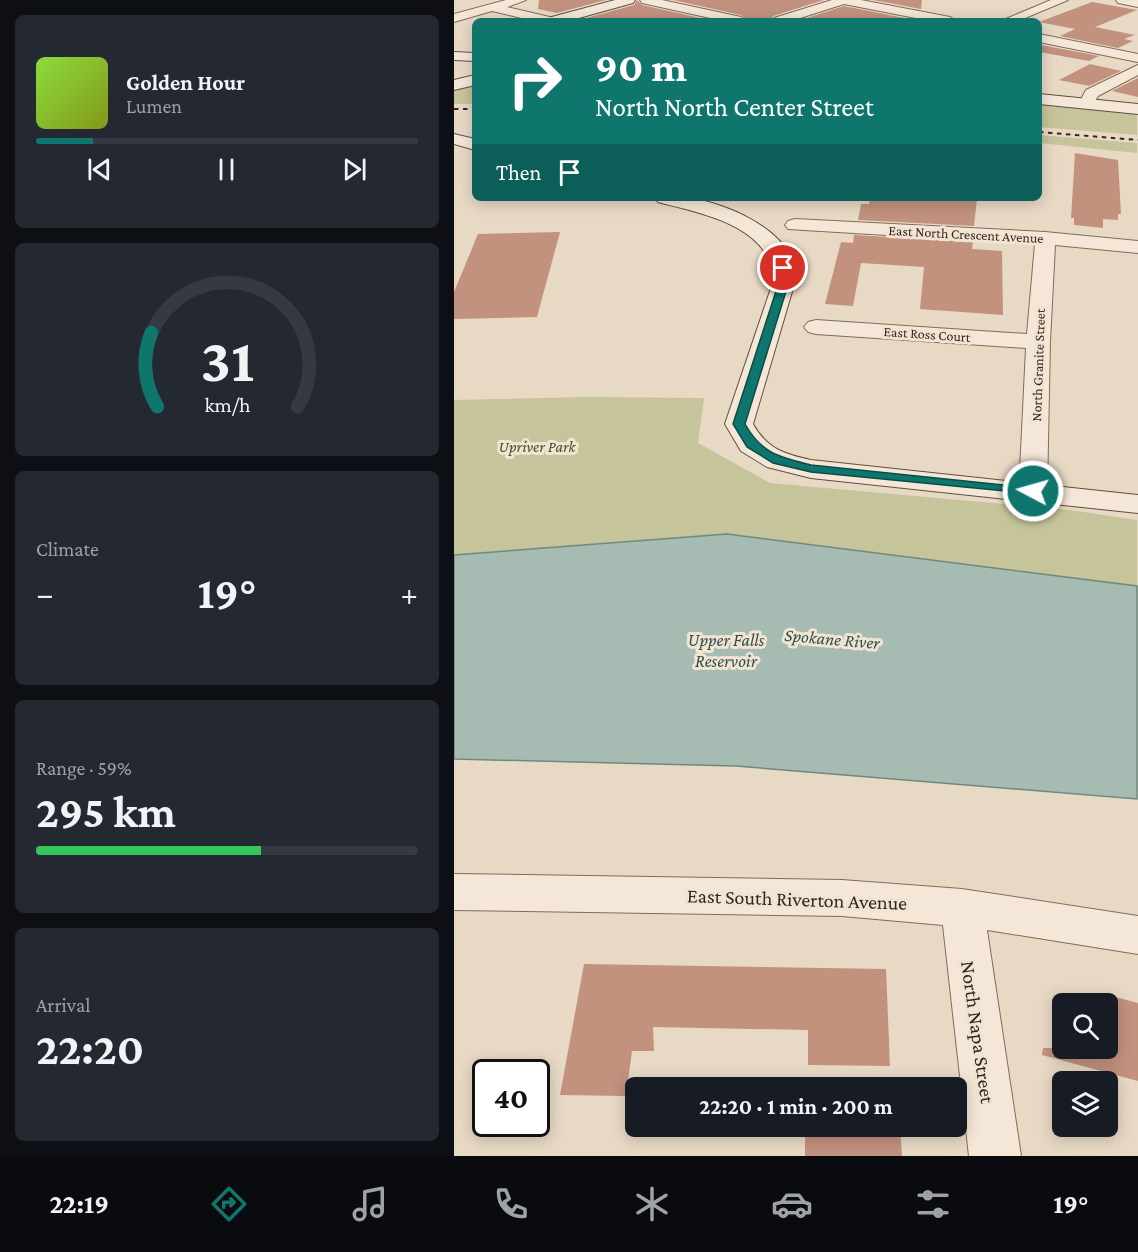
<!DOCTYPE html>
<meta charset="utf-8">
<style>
body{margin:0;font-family:"Crimson Pro",serif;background:#242831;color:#f1f3f6;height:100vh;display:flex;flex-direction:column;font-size:22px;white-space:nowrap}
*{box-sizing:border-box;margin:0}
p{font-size:20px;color:#9ea1a6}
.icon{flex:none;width:33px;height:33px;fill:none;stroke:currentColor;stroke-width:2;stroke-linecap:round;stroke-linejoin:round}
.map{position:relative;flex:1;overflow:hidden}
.sheet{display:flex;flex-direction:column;gap:15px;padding:15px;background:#0d0f14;width:454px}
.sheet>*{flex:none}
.top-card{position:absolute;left:18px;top:18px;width:570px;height:183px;border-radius:9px;box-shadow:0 3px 15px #0003;background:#0f766e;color:#fff;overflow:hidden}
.controls{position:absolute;left:598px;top:993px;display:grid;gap:12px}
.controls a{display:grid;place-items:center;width:66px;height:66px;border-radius:9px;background:#171b24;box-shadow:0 3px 15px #0003;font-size:30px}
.speed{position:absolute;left:18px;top:1059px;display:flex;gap:12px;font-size:30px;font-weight:700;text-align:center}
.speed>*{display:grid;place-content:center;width:78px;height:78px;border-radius:50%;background:#171b24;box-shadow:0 3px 15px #0003;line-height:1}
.speed .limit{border:3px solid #111;border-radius:9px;background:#fff;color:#111}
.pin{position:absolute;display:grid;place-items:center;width:51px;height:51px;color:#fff;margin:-26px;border:3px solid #fff;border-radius:50%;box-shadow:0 2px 6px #0007}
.me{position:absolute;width:66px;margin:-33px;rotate:276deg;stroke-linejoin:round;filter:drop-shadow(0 0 4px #0008)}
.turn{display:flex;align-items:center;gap:21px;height:126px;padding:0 24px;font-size:27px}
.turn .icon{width:78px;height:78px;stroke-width:2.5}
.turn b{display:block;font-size:42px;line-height:51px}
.then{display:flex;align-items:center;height:57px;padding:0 24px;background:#0003;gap:12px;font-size:22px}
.big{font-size:45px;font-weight:700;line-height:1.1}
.sheet .widget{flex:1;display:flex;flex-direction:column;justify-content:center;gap:9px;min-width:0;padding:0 21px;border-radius:9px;background:#242831}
.sheet .dial{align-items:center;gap:0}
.dial svg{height:156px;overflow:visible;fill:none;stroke:#363941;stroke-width:7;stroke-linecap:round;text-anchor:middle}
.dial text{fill:#f1f3f6;stroke:none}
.song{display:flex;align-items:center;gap:18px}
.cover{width:72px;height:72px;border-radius:9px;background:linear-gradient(135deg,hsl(90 70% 55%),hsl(70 70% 35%))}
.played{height:6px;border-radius:3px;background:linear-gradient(90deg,#0f766e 15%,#363941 15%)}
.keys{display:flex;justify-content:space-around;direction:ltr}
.heat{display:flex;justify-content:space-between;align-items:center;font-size:33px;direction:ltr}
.charge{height:9px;border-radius:4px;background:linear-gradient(90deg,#34c759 59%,#363941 0)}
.trip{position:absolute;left:171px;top:1077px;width:342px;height:60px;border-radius:9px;background:#171b24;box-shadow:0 3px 15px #0003;font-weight:700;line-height:60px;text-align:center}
.dock{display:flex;height:96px;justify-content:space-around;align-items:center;background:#090b0e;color:#9ea1a6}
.dock .icon{width:42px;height:42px}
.dock .on{color:#0f766e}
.dock b{font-size:27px;color:#f1f3f6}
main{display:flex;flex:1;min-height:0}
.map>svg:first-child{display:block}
.green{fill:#c5c49a}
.water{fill:#a6bcb2;stroke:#6e897f;stroke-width:1.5}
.building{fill:#c2927f}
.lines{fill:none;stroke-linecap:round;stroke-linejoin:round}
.street-casing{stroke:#816b5d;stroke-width:2}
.secondary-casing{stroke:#624d40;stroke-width:2}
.street{fill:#f4e7d7;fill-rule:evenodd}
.secondary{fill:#f4e7d7;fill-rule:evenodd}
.rail{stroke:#33261f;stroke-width:2;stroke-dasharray:4.5 4.5;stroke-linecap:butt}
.route{fill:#0f766e;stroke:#0a4d48;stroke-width:1.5}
.labels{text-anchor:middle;stroke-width:6;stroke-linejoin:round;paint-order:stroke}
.far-street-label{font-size:14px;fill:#33261f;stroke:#f1e4d3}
.park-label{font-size:16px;font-style:italic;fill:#484c28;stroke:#f1e4d3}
.water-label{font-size:18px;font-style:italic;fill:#30504a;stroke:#f1e4d3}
.near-street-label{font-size:20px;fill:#33261f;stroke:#f1e4d3}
</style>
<main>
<section class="sheet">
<div class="widget">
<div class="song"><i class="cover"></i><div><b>Golden Hour</b><p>Lumen</p></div></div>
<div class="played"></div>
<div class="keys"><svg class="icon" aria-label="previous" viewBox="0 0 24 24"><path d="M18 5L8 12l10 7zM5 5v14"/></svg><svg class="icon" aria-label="pause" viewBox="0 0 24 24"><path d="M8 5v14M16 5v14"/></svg><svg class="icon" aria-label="next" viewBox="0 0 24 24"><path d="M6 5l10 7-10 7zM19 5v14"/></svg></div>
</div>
<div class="widget dial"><svg viewBox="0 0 100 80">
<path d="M14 69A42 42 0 1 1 86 69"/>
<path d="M14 69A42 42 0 0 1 11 31" stroke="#0f766e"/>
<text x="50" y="56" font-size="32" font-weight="700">31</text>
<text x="50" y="72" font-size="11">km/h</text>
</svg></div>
<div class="widget"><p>Climate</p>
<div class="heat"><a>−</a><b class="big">19°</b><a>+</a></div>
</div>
<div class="widget"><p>Range · 59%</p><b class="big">295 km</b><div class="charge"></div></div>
<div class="widget"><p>Arrival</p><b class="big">22:20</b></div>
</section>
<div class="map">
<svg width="684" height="1156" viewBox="0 0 684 1156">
<rect width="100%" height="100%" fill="#e8d9c5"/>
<g class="green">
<polygon points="21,82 21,104 0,104 0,87"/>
<polygon points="585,103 683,114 683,135 585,127"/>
<polygon points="585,135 683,143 683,153 585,143"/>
<polygon points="131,397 250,398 244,443 316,483 616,510 683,520 683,586 273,534 0,555 0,400"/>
</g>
<polygon class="water" points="273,534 683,586 683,799 282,766 0,759 0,555"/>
<g class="building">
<polygon points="85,0 152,0 103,13 84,9"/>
<polygon points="183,0 188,5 260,21 129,19 180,5"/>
<polygon points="219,0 370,0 319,16 316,21 295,21 287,15"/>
<polygon points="419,0 468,0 467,9"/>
<polygon points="638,2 683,10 641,27 681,35 670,39 679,41 664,48 606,36 621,29 585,22"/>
<polygon points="390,6 465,21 344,21"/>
<polygon points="587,45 645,56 635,61 585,52"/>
<polygon points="636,64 667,71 635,86 605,80"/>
<polygon points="684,78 684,97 658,91"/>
<polygon points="621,153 664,160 667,214 664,214 664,220 649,219 649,228 620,225 620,218 617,218"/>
<polygon points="416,198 523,199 520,226 404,220 407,204 415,204"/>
<polygon points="106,232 83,317 0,319 0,292 24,234"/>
<polygon points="400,235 519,242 518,249 548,251 549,315 466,309 470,267 407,263 399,306 371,304 387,242 399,243"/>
<polygon points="130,964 432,969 436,1066 354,1065 354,1030 199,1027 200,1051 178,1051 172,1096 106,1095"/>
<polygon points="654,995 684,1003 684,1081 588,1055 589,1048 654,1048"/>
<polygon points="351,1126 446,1126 448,1156 351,1156"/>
</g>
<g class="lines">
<g class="street-casing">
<g id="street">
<polygon points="52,0 72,0 53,7 100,18 102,21 80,21 38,11 0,22 0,14"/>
<polygon points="186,0 208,0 287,17 293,21 270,21 188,3"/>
<polygon points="378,0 407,0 496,17 502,21 477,21 390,4 337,21 318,21 320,18"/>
<polygon points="597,0 614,0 564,21 547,21"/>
<polygon points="662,0 684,0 684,7 664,3"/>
<polygon points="585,34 684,54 684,62 585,42"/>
<polygon points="684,65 684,75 644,96 638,106 628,106 625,103 632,90"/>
<polygon points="341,219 591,232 684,241 684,253 601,245 596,342 593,491 589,497 579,500 569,497 565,491 572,348 362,334 354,332 350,327 354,322 362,320 573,334 581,244 334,229 331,225 334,221"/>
<polygon points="0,874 388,880 508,889 684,916 684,954 533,930 567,1156 515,1156 489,925 388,916 0,910"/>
</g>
</g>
<g class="secondary-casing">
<g id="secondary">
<polygon points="161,0 181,0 179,3 114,21 92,21 94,18"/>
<polygon points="0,52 21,53 21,61 0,60"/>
<polygon points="21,75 21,85 0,90 0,80"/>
<polygon points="585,94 684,104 684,114 585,104"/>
<polygon points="0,134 21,139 21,150 0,144"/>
<path d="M201 198C212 198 224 197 234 198 269 202 332 228 339 266 340 272 340 279 340 285L299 424C313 449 330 454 357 460L684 495V513L357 478 313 467 287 451 271 424 318 285C318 278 319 269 316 262 300 222 241 212 204 202Z"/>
</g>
</g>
<use href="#street" class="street"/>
<use href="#secondary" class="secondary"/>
<g class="rail">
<polyline points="0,109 21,109"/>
<polyline points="585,132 684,140"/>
</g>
</g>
<path class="route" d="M329 265 334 268V285L291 424C308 454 325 457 357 465L579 488 585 491 583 494 357 472 319 463 293 447 279 424 324 285 325 268Z"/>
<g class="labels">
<g class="far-street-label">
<text transform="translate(512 234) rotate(3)" y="5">East North Crescent Avenue</text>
<text transform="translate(473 334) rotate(4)" y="5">East Ross Court</text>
<text transform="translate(584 365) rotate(-88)" y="5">North Granite Street</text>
</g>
<g class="park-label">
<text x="83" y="452">Upriver Park</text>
</g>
<g class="water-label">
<text transform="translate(378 639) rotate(5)" y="6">Spokane River</text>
<text x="272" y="646">Upper Falls<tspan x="272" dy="21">Reservoir</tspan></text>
</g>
<g class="near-street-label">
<text transform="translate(343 899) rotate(2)" y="7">East South Riverton Avenue</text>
<text transform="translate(524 1032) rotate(82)" y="7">North Napa Street</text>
</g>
</g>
</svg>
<div class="controls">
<a><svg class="icon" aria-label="search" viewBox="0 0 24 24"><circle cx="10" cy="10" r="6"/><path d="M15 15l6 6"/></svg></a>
<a><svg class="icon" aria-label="layers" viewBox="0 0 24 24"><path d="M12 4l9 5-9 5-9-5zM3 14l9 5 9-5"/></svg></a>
</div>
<div class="speed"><div class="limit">40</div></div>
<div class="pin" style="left:329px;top:268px;background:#d93025"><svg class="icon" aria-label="arrive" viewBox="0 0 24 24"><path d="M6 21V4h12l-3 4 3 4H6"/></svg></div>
<svg class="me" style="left:579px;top:491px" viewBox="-20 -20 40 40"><circle r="17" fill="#0f766e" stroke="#fff" stroke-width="3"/><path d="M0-11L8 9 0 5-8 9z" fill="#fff"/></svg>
<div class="trip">22:20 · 1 min · 200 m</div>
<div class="top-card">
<div class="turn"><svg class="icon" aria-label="right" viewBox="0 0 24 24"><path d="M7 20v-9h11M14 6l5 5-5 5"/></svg><div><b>90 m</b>North North Center Street</div></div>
<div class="then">Then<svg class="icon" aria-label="arrive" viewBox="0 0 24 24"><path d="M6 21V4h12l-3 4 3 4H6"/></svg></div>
</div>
</div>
</main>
<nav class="dock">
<b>22:19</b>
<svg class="icon on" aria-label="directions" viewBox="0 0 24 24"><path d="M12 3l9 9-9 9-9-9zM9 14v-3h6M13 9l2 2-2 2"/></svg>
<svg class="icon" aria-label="music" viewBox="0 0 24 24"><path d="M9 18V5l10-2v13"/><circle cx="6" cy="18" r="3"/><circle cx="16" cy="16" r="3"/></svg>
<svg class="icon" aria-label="phone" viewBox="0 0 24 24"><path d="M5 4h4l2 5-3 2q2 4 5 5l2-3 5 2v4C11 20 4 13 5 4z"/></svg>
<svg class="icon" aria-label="climate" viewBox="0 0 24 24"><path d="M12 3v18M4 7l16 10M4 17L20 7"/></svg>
<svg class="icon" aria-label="car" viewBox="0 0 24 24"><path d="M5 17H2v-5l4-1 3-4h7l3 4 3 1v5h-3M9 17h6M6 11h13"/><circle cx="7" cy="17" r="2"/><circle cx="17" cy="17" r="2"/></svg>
<svg class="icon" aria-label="filters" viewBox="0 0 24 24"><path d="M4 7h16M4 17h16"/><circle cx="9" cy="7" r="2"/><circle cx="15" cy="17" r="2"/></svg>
<b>19°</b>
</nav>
